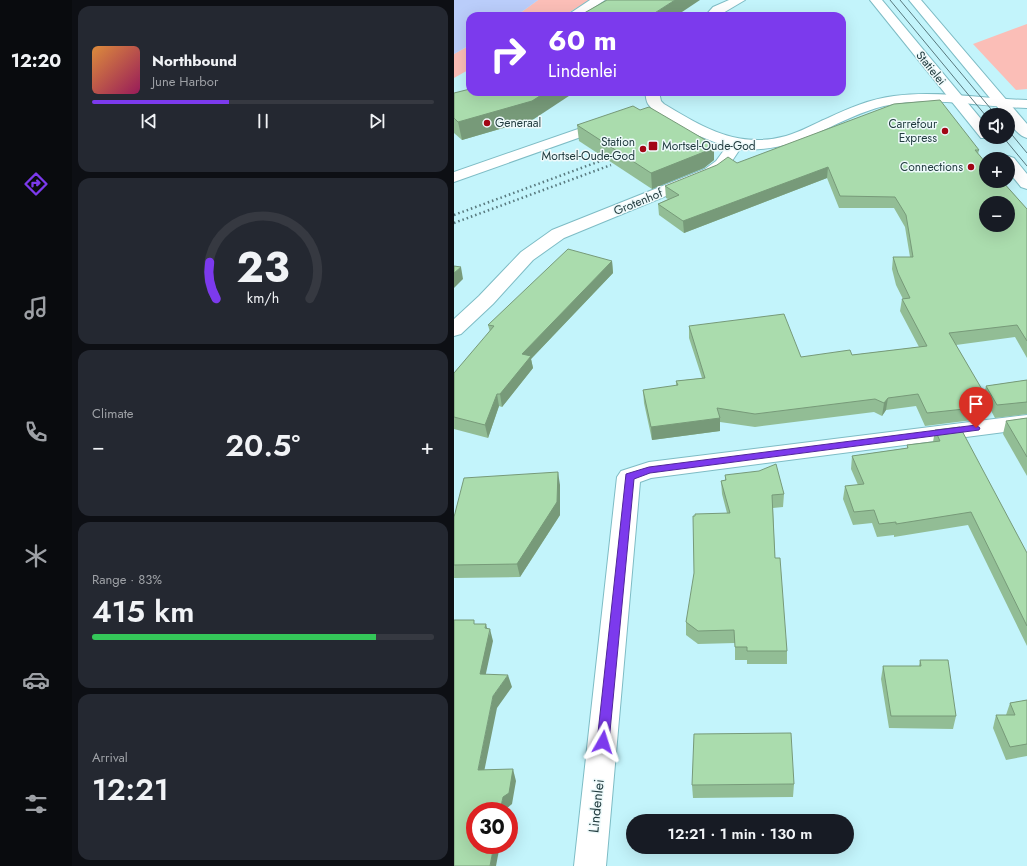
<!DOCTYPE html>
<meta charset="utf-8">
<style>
body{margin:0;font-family:Jost,sans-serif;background:#242831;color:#f1f3f6;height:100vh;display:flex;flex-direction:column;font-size:15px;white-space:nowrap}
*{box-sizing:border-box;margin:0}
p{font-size:13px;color:#9ea1a6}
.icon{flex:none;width:22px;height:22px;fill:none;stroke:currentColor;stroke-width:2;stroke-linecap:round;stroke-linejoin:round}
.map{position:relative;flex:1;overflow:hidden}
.panel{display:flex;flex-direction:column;gap:6px;padding:6px;background:#0d0f14;width:382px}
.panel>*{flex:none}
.top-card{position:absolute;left:12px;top:12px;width:380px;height:84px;border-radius:12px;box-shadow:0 4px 16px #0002;background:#7c3aed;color:#fff;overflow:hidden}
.buttons{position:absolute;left:525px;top:108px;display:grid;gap:8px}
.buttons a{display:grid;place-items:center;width:36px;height:36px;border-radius:50%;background:#171b24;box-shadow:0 4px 16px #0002;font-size:20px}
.speed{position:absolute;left:12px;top:802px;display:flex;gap:8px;font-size:20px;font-weight:700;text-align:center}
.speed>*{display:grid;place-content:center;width:52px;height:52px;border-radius:50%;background:#171b24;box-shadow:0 4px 16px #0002;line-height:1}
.speed .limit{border:6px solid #d22;background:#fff;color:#111}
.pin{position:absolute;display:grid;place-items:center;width:34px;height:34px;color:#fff;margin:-41px -17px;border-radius:50% 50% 50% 0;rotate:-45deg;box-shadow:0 0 4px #0007}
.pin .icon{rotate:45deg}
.me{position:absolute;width:44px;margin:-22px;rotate:6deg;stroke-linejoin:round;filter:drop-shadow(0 0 3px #0008)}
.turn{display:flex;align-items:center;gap:14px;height:84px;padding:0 16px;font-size:18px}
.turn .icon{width:52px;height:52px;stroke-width:2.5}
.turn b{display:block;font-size:28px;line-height:34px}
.big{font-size:30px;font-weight:600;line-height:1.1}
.panel .widget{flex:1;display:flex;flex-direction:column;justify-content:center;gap:6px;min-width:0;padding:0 14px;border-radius:12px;background:#242831}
.panel .dial{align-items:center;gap:0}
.dial svg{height:104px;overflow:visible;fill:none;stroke:#363941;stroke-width:7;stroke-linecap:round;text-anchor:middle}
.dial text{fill:#f1f3f6;stroke:none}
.song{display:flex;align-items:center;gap:12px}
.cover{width:48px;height:48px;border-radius:6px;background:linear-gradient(135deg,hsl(30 70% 55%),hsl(330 70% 35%))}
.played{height:4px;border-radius:2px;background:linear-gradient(90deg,#7c3aed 40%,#363941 40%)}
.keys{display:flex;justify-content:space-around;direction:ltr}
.heat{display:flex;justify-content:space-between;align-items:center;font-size:22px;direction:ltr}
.charge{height:6px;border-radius:3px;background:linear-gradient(90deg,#34c759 83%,#363941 0)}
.trip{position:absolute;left:172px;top:814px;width:228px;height:40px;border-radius:20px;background:#171b24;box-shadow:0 4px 16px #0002;font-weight:600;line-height:40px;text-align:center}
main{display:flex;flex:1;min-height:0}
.menu{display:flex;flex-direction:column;width:72px;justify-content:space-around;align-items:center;background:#090b0e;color:#9ea1a6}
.menu .icon{width:28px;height:28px}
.menu .selected{color:#7c3aed}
.menu b{font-size:18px;color:#f1f3f6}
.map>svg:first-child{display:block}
.green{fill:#fbbeb7}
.water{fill:#bacdfa}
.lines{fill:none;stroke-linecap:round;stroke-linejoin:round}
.minor-casing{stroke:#7ebcc5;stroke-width:2}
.primary-casing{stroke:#7ebcc5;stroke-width:2}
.minor{fill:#fff;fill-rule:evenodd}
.primary{fill:#fff;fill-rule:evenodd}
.tram{stroke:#58797e;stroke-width:1}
.rail{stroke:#58797e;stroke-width:2.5;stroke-dasharray:1.5 3;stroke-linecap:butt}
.wall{fill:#92bd95}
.shaded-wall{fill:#779a79}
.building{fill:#aadcad;stroke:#779a79;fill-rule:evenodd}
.route{fill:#7c3aed;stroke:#51269a}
.poi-dot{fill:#a20615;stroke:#eefafb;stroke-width:1.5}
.labels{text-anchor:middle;stroke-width:3;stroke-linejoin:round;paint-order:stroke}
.far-street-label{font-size:12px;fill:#233d40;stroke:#eefafb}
.far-poi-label{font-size:12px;fill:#233d40;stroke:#eefafb;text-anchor:end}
.street-label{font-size:14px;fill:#233d40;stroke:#eefafb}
</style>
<main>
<nav class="menu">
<b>12:20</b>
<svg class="icon selected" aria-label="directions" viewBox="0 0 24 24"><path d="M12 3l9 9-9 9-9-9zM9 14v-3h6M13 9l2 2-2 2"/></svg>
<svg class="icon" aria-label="music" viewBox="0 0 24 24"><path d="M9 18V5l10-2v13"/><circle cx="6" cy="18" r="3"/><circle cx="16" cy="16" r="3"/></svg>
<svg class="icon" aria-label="phone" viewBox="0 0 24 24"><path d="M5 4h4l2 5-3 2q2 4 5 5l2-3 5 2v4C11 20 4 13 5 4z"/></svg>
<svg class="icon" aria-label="climate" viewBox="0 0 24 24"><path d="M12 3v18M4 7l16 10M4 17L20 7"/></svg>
<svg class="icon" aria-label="car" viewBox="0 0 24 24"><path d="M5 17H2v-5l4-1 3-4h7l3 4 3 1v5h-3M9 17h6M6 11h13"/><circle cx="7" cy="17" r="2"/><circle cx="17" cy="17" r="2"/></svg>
<svg class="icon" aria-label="filters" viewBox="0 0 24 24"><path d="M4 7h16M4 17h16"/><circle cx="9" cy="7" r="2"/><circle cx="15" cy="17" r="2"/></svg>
</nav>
<section class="panel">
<div class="widget">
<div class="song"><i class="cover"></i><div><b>Northbound</b><p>June Harbor</p></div></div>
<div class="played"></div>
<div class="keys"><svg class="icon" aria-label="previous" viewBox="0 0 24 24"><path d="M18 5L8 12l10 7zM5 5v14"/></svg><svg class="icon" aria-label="pause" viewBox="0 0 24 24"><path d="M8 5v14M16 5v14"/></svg><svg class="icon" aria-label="next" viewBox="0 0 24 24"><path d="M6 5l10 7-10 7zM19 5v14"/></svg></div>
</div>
<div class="widget dial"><svg viewBox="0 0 100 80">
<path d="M14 69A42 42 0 1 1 86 69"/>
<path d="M14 69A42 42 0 0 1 9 41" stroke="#7c3aed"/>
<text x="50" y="56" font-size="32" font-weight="700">23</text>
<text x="50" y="72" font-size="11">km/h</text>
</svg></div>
<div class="widget"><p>Climate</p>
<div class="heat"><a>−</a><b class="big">20.5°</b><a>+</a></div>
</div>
<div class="widget"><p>Range · 83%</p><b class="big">415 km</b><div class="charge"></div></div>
<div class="widget"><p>Arrival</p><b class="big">12:21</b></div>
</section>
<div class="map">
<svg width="573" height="866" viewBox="0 0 573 866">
<rect width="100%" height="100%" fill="#c3f4fb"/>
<g class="green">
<polygon points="84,0 136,0 109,16 62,16"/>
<polygon points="573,24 573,89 562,90 519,44"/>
<polygon points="16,45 16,69 0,78 0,54"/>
</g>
<polygon class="water" points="0,0 84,0 62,16 16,16 16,45 0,54"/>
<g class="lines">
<g class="minor-casing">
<g id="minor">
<polygon points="136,0 151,0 127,16 112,16"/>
<polygon points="275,0 291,0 264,16 251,16 259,7"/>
<path d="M191 92H205L207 101 210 104C250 128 284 149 332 136 346 132 360 124 374 118 395 108 416 99 440 96 484 90 529 99 573 100V108C527 107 476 95 430 106 378 119 345 154 286 149L274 167 263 175 110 238 79 260 39 304 7 334 0 336V319L25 296 67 252 98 230 251 169 262 161 273 146C254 141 205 120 194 104 192 101 192 96 191 92Z"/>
<polygon points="153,119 158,120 160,123 158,126 0,182 0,172"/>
<polygon points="573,415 573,429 197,478 186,482 152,866 120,866 163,477 167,471 195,462"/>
</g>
</g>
<g class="primary-casing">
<g id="primary">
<polygon points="416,0 428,0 532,125 532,137 538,137 537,138 527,138"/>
<path d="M455 0H467L573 124V138C565 136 554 124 554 115H550Z"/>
<polygon points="554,156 560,158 573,174 573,189 567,187 554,171 554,159 548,159"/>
</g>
</g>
<use href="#minor" class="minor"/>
<use href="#primary" class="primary"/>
<g class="tram">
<polyline points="436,0 532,116"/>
<polyline points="446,0 542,115"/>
<polyline points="554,130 573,153"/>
<polyline points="549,137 573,166"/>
</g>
<g class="rail">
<polyline points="0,215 149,160"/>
<polyline points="0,223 157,165"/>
</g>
</g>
<g class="wall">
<polygon points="282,92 294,92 287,95"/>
<polygon points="0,93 80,119 8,140 0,133"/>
<polygon points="186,110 260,145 260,160 250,168 198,189 125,141 123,125"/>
<polygon points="525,150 524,154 573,209 573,358 561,337 502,345 530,394 532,386 573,380 573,414 541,418 535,407 533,416 527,419 471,426 462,406 432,410 428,416 420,412 301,427 266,422 266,431 198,440 190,403 189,390 222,386 222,381 248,378 235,338 235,326 347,357 398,355 465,347 446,311 448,299 449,299 442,285 438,269 439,257 456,257 451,227 440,208 385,208 373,178 230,233 205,215 204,204 214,199 212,198 211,186 283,163"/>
<polygon points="158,261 159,273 77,359 79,368 48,407 45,406 34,438 0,429 0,373 36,332 34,325"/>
<polygon points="573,418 573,476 549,434 552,421"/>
<polygon points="481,430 573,553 573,646 514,525 440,537 440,535 423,537 418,523 399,525 389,499 391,486 404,485 397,469 398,456 453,448 453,445 479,442"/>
<polygon points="271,475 330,494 329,507 319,508 321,558 333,651 333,664 293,664 293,660 281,660 281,643 244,644 232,635 232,622 273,513 268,494 267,481 271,480"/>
<polygon points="106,485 106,515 66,577 0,578 0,517"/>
<polygon points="466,660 502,716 499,729 435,728 427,679 429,666 465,666"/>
<polygon points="573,700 573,756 552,760 539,728 542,715 552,715 556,703"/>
<polygon points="340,784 339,797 239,798 238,785"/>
</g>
<g class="shaded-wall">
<polygon points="221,0 246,0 222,16 196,16"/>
<polygon points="92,92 121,92 80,119 8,140 4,122"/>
<polygon points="287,92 294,92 287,95"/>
<polygon points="260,145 260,160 250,168 198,189 197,173"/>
<polygon points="374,167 373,178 230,233 229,221"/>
<polygon points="158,261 159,273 77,359 79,368 48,407 46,394 68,354"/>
<polygon points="7,267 9,279 0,288 0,273"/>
<polygon points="43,394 45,406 34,438 31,425"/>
<polygon points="434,398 432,410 428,416 430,403"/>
<polygon points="536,403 533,416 527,419 529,407"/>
<polygon points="266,418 266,431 198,440 197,427"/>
<polygon points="104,472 106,485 106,515 66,577 63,564"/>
<polygon points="32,624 35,636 36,629 39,641 29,687 26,674"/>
<polygon points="54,675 58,687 43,708 28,782 24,770 39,696"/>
<polygon points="59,769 62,781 58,804 52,809 52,811 46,811 49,797"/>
<polygon points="40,845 46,845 42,866 36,866"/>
</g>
<g class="building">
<polygon points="153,0 221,0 196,16 125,16"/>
<polygon points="16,89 16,92 92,92 78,101 4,122 0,118 0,93"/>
<path d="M486 100 525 150H521L532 163V181H548L573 209V341L563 325 495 333 536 403 529 407 473 413 464 394 434 398 430 403 421 399 301 414 263 408 266 418 197 427 189 390 224 385 222 381 251 378 235 326 330 314 347 357 396 350 398 355 473 346 448 299 456 298 444 273 439 257H459L452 215 441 197 386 196 374 167 229 221 204 204 225 195 211 186 263 165 274 157 283 163 440 104ZM532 203H554V225H532Z"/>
<polygon points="179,106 186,110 195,107 260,145 250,152 197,173 123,125"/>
<polygon points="114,249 158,261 68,354 77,356 46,394 43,394 31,425 0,417 0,373 40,326 34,325"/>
<polygon points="0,266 7,267 0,273"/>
<polygon points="573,380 573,402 543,405 532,386"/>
<polygon points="573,418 573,457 552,421"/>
<polygon points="506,427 573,553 573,626 517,512 442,524 442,522 425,524 420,510 400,512 391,486 410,484 398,456 454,448 453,445 486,441 481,430"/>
<polygon points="322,464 330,494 318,495 321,558 326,558 333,651 293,651 293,647 281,647 280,630 244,631 232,622 240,573 239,516 241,516 241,514 276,513 267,481 272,480 271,475 305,471"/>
<polygon points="104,472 103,502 63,564 0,565 0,517 10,478"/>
<polygon points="0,620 20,620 20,624 32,624 31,628 36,629 26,674 54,675 39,696 24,770 59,769 55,793 49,797 46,811 21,811 21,845 40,845 36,866 0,866"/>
<polygon points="466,660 494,660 502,716 437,716 429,666 467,666"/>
<polygon points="573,700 573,744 556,747 542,715 561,715 556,703"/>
<polygon points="337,733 340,784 238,785 240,734"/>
</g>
<polygon class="route" points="522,425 526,428 525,430 196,473 180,479 155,742 153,745 149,747 145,745 143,742 172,474 195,467"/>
<g class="poi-dot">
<circle cx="33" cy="123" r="4"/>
<circle cx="491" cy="131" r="4"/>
<rect x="194" y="141" width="10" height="10" rx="2"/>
<circle cx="189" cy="149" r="4"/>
<circle cx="517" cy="167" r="4"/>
</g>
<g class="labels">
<g class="far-street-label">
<text transform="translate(477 68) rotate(51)" y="4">Statielei</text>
<text transform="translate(184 202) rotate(-22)" y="4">Grotenhof</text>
</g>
<g class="far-poi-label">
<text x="41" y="127" text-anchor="start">Generaal</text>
<text x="483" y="128">Carrefour<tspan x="483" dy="14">Express</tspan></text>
<text x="181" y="146">Station<tspan x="181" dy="14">Mortsel-Oude-God</tspan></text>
<text x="208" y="150" text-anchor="start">Mortsel-Oude-God</text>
<text x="509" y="171">Connections</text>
</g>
<g class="street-label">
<text transform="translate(142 806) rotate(-84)" y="5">Lindenlei</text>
</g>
</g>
</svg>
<div class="buttons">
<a><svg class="icon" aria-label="sound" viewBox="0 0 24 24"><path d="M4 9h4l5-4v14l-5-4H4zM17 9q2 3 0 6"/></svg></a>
<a>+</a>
<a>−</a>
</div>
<div class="speed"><div class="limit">30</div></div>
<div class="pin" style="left:522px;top:428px;background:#d93025"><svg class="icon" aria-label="arrive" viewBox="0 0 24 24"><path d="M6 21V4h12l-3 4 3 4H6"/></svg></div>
<svg class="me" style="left:149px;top:742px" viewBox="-20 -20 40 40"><path d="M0-17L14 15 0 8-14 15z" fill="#7c3aed" stroke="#fff" stroke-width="4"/></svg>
<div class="trip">12:21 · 1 min · 130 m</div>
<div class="top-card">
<div class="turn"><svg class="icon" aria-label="right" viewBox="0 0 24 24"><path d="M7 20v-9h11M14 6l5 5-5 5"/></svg><div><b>60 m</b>Lindenlei</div></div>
</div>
</div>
</main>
